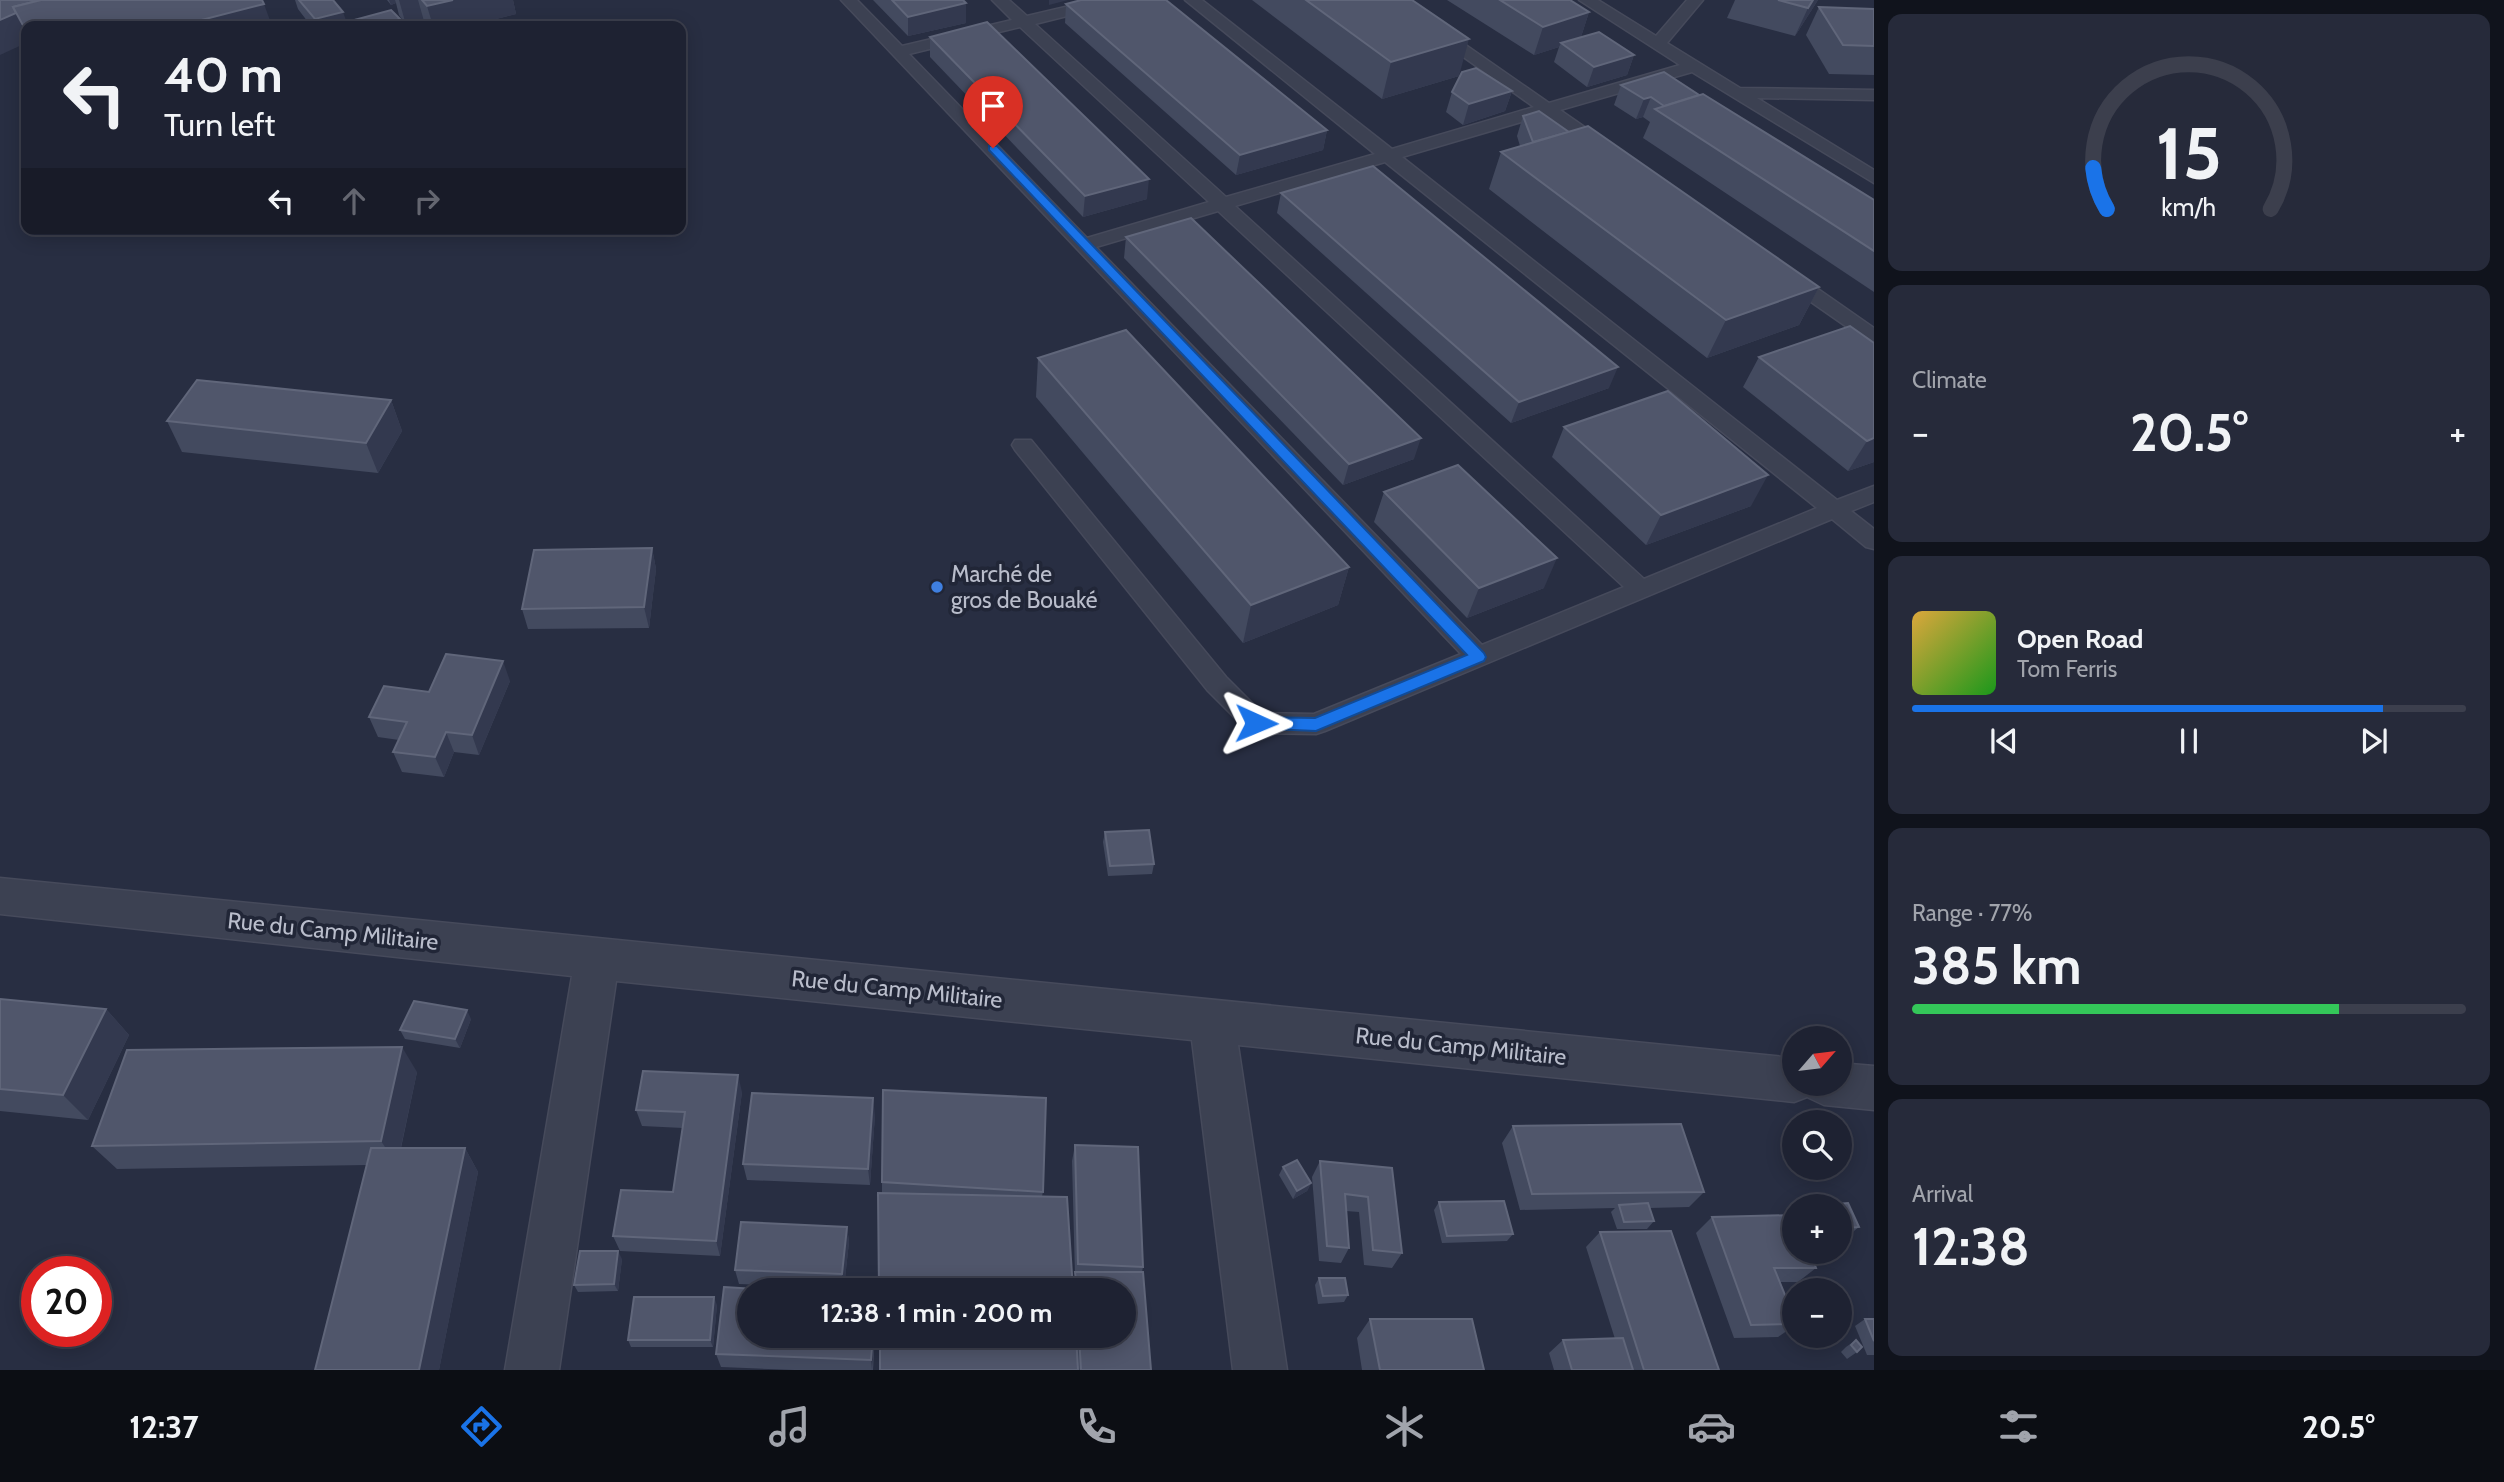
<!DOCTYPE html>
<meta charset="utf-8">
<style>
body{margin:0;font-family:Cabin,sans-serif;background:#262a3a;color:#f1f3f6;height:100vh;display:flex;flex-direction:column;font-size:26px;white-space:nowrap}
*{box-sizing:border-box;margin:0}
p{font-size:23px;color:#a1a4ac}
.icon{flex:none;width:38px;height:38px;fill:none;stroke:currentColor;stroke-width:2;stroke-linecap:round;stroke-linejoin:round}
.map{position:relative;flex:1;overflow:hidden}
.sheet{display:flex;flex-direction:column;gap:14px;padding:14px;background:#10131c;width:630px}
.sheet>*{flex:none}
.hud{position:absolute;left:21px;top:21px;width:665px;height:214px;border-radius:14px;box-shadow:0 4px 18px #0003,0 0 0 2px #3c3f4d;background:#1e2232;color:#f1f3f6;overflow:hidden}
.needle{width:46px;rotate:62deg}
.controls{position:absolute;left:1782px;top:1026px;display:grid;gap:14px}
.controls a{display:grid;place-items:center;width:70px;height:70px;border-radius:50%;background:#1e2232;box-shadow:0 4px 18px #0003,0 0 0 2px #3c3f4d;font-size:35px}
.speed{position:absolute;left:21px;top:1256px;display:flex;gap:14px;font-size:35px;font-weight:700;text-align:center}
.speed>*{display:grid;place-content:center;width:91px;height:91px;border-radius:50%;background:#1e2232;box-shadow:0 4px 18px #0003,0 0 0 2px #3c3f4d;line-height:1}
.speed .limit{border:10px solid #d22;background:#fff;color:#111}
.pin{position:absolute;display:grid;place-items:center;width:60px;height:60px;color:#fff;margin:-72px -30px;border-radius:50% 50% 50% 0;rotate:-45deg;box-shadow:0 0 7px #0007}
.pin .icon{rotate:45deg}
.me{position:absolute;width:77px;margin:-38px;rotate:91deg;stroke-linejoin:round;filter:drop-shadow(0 0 5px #0008)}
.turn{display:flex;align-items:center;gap:24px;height:147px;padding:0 28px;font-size:32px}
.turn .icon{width:91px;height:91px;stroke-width:2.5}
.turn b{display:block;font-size:49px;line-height:60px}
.lanes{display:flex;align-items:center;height:66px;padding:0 28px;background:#0003;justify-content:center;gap:35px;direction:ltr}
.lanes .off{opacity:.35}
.big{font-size:52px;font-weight:700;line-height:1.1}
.sheet .tile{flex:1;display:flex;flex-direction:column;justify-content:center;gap:10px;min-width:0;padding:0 24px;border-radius:14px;background:#262a3a}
.sheet .dial{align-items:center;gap:0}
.dial svg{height:182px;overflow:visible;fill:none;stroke:#3c3f4d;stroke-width:7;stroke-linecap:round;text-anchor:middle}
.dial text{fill:#f1f3f6;stroke:none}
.song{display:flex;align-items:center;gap:21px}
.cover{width:84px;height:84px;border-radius:10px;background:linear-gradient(135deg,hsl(40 70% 55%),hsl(120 70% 35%))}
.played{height:7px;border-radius:4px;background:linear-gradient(90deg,#1a73e8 85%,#3c3f4d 85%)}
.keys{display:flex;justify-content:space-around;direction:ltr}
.heat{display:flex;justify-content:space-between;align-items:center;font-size:38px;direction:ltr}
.charge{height:10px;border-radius:5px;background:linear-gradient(90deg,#34c759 77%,#3c3f4d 0)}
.trip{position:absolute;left:737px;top:1278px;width:399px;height:70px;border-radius:35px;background:#1e2232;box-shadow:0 4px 18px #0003,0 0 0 2px #3c3f4d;font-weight:700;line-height:70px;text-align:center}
.tabs{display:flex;height:112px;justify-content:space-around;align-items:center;background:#0c0e14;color:#a1a4ac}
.tabs .icon{width:49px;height:49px}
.tabs .current{color:#1a73e8}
.tabs b{font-size:32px;color:#f1f3f6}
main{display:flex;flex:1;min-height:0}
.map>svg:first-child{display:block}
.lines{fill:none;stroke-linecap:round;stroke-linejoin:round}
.lane-casing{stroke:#464a5b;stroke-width:3}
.street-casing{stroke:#464a5b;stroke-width:3}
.lane{fill:#3c4152;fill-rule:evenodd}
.street{fill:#3c4152;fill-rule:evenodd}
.wall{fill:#434a5f}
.shaded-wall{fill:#33394f}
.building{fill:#50566b;stroke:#60667a;stroke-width:2}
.route{fill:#1a73e8;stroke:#114b97;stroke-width:2}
.shop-dot{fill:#3f7fe0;stroke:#212637;stroke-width:2.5}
.labels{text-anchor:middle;stroke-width:7;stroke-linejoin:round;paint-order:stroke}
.poi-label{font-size:23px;fill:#b9bdcb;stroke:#212637;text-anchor:start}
.street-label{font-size:23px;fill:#b9bdcb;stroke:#212637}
</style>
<main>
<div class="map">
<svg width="1874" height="1370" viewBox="0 0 1874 1370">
<rect width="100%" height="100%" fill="#282e42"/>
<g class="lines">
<g class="lane-casing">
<g id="lane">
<path d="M841 0H857L902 46 1012 20 992 0H1009L1027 16 1095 0H1122L1119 3 1035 24 1226 197 1375 154 1185 0H1202L1392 149 1534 107 1383 0H1401L1549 103 1680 65 1579 0H1598L1656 36 1687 0H1703L1667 43 1740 88 1874 90V100L1757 98 1874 170V183L1692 72 1560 110 1609 144 1612 148 1609 152H1597L1545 115 1402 157 1837 500 1874 486V502L1851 511 1874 529V549L1866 547 1832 519 1325 731 1316 734 1256 733 1247 730 1208 691 1015 450 1012 445 1015 440H1031L1226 677 1262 713 1314 714 1461 654ZM1020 27 1209 202 1087 238 909 54ZM1385 162 1817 508 1644 579 1235 206ZM1218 211 1624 587 1482 645 1096 247Z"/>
<polygon points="1788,271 1795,273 1874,328 1874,343 1867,341 1781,281 1779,277 1781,273"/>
</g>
</g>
<g class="street-casing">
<polygon id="street" points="0,878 1794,1058 1794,1083 1839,1083 1839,1063 1874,1066 1874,1110 1824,1105 1807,1097 1794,1102 1238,1045 1287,1370 1233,1370 1192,1040 616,981 559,1370 505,1370 572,976 0,914"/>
</g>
<use href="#lane" class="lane"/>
<use href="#street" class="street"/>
</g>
<g class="wall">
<polygon points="295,0 333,0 346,22 402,26 311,26 298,9"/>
<polygon points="387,0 513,0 516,14 468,26 428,26 424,21 406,25 399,15 396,3 391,5"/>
<polygon points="873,0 963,0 966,23 908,36"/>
<polygon points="1252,0 1412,0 1459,76 1382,99"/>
<polygon points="1447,0 1570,0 1589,12 1581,37 1634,55 1627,75 1587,87 1554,62 1559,47 1534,55"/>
<polygon points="1735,0 1818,0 1795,36 1727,18"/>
<polygon points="1066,4 1327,130 1323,150 1236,175 1065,23"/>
<polygon points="1819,7 1874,9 1874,75 1829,74 1806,35"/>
<polygon points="930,37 1147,199 1083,217 930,57"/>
<polygon points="1621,85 1699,95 1874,200 1874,292 1643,138 1650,122 1643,117 1636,119 1614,105"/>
<polygon points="1512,91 1505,111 1463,125 1446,112 1452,92"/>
<polygon points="1523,116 1569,132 1819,287 1799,325 1707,358 1489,189 1501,152 1520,146 1517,136"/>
<polygon points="1281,193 1609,388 1511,423 1277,213"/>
<polygon points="1126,237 1414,459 1343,485 1124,258"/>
<polygon points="1874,343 1874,462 1848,471 1743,387 1759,357"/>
<polygon points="1038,358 1349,567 1338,605 1243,643 1036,397"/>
<polygon points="391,400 402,431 378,473 182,452 167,421"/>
<polygon points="1564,427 1751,506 1646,545 1552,457"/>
<polygon points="1384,492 1544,588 1467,618 1374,522"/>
<polygon points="652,548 656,569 649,628 528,629 522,609"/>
<polygon points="510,681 479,755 454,752 444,777 402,772 393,752 399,740 378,737 369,717 429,692"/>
<polygon points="1105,832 1154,864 1152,874 1108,876 1103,842"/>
<polygon points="0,999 106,1009 129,1035 88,1120 0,1111"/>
<polygon points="471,1019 460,1048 405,1039 400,1030"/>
<polygon points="417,1072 401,1148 465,1148 478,1172 439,1370 315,1370 367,1165 117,1169 92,1146"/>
<polygon points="742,1092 720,1256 620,1251 613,1236 673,1192 683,1128 642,1126 636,1110"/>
<polygon points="875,1115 870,1185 747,1180 743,1164"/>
<polygon points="1513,1126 1704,1192 1689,1207 1650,1208 1654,1221 1647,1229 1617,1229 1611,1212 1615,1208 1520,1210 1502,1143"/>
<polygon points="1075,1145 1143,1267 1142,1272 1151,1370 880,1370 880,1335 1124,1335 1124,1290 879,1290 882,1193 882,1182 1043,1192 1042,1196 1072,1287 1075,1276 1072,1161"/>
<polygon points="1320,1161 1392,1168 1402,1253 1392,1268 1364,1265 1359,1212 1346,1211 1349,1248 1341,1263 1319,1261 1312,1177"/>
<polygon points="1283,1167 1311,1183 1307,1191 1293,1199 1279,1175"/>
<polygon points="1439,1202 1513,1234 1507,1241 1442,1243 1434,1210"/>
<polygon points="1848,1203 1859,1227 1849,1235 1839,1236 1839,1206 1823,1206"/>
<polygon points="1712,1217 1816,1268 1798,1282 1780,1282 1794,1317 1794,1326 1778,1337 1734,1338 1696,1233"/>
<polygon points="847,1227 849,1242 844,1288 739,1284 735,1270"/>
<polygon points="1600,1232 1719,1370 1554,1370 1549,1353 1563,1340 1615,1339 1586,1247"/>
<polygon points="622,1259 618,1291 578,1292 574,1285"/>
<polygon points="1319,1278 1348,1295 1344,1302 1318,1304 1315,1285"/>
<polygon points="717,1305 713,1347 631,1347 628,1340"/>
<polygon points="1370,1319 1484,1370 1362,1370 1357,1338"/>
<polygon points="1865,1319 1874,1319 1874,1355 1867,1355 1855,1326"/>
<polygon points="749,1335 875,1335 873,1370 794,1370 721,1367 716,1354"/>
<polygon points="1856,1340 1857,1352 1847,1359 1841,1352 1846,1347"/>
</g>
<g class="shaded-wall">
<polygon points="389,0 395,0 396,3 391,5"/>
<polygon points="399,0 418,0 424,21 406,25"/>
<polygon points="453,0 513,0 516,14 468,26 433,26 427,6"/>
<polygon points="1049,0 1068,0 1049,5"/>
<polygon points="1813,0 1818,0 1795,36 1808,8"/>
<polygon points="966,3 966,23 908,36 908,17"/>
<polygon points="264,4 272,26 178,26"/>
<polygon points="343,12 348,26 318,26 315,19"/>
<polygon points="1589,12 1580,40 1561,43 1559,47 1534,55 1543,27"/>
<polygon points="16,13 26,35 26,43 0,55 0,20"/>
<polygon points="400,19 402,26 375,26"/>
<polygon points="1469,39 1459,76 1382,99 1391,62"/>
<polygon points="1634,55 1627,75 1587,87 1594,67"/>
<polygon points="1512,91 1505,111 1463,125 1469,104"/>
<polygon points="1651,97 1643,117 1636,119 1644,99"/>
<polygon points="1327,130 1323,150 1236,175 1240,155"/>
<polygon points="1149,179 1147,199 1083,217 1085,196"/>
<polygon points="1819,287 1799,325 1707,358 1726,320"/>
<polygon points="1618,367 1609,388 1511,423 1519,402"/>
<polygon points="391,400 402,431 378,473 366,443"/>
<polygon points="1421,438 1414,459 1343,485 1349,464"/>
<polygon points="1874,438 1874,462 1848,471 1867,441"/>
<polygon points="1768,475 1751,506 1646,545 1661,515"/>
<polygon points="652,548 656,569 649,628 644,607"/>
<polygon points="1557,558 1544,588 1467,618 1479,588"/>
<polygon points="1349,567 1338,605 1243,643 1251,605"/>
<polygon points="503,661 510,681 479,755 472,735"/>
<polygon points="446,732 454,752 444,777 435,757"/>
<polygon points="106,1009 129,1035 88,1120 63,1095"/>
<polygon points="467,1010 471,1019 460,1048 455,1039"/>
<polygon points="402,1047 417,1072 397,1165 381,1141"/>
<polygon points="738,1075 742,1092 720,1256 716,1241"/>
<polygon points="873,1098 875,1115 870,1185 868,1169"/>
<polygon points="465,1148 478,1172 439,1370 419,1370"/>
<polygon points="1311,1183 1307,1191 1293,1199 1297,1191"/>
<polygon points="847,1227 849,1242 844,1288 842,1274"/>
<polygon points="618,1251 622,1259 618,1291 614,1284"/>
<polygon points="714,1297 717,1305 713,1347 710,1340"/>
<polygon points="873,1335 875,1335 872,1370 871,1360"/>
</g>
<g class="building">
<polygon points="0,0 41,0 13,7 16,13 0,20"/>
<polygon points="41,0 262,0 264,4 178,26 26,26 26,31 13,7"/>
<polygon points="299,0 333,0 343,12 315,19"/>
<polygon points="422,0 453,0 427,6"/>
<polygon points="892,0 963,0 966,3 908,17"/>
<polygon points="1081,0 1166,0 1327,130 1240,155 1066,4"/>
<polygon points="1306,0 1412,0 1469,39 1391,62"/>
<polygon points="1500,0 1570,0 1589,12 1543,27"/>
<polygon points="1778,0 1813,0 1808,8"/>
<polygon points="1819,7 1874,9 1874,46 1843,45"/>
<polygon points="391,10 400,19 375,26 332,26"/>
<polygon points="987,22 1149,179 1085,196 930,37"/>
<polygon points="1599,32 1634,55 1594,67 1561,43"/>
<polygon points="1476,68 1512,91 1469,104 1452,92 1462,72"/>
<polygon points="1664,72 1699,95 1664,106 1651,97 1644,99 1621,85"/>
<polygon points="1703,94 1874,200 1874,251 1655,109"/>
<polygon points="1539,111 1569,132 1533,142 1523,116"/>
<polygon points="1588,126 1819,287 1726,320 1501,152"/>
<polygon points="1373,166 1618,367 1519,402 1281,193"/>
<polygon points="1191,218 1421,438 1349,464 1126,237"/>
<polygon points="1850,326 1874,343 1874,438 1867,441 1759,357"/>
<polygon points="1126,330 1349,567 1251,605 1038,358"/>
<polygon points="197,380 391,400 366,443 167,421"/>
<polygon points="1668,391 1768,475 1661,515 1564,427"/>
<polygon points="1458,465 1557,558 1479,588 1384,492"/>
<polygon points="652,548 644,607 522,609 534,550"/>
<polygon points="446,654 503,661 472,735 446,732 435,757 393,752 407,722 369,717 384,686 429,692"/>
<polygon points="1149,830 1154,864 1110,866 1105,832"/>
<polygon points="0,999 106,1009 63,1095 0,1089"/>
<polygon points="414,1001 467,1010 455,1039 400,1030"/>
<polygon points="402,1047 381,1141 92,1146 127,1050"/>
<polygon points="643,1071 738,1075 716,1241 613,1236 621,1190 673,1192 685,1112 636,1110"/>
<polygon points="883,1090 1046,1098 1043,1192 882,1182"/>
<polygon points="752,1093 873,1098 868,1169 743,1164"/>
<polygon points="1681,1124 1704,1192 1532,1194 1513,1126"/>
<polygon points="1075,1145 1138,1147 1143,1267 1078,1264"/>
<polygon points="371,1148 465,1148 419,1370 315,1370"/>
<polygon points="1297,1160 1311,1183 1297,1191 1283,1167"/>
<polygon points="1320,1161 1392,1168 1402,1253 1373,1250 1368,1197 1345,1194 1349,1248 1327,1246"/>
<polygon points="878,1193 1067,1197 1073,1290 879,1290"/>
<polygon points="1504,1201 1513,1234 1447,1236 1439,1202"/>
<polygon points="1648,1203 1654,1221 1624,1222 1619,1205"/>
<polygon points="1848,1203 1859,1227 1839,1229 1839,1206 1825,1206 1824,1205"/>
<polygon points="1794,1215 1794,1251 1810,1251 1816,1268 1774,1268 1794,1317 1794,1324 1751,1325 1712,1217"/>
<polygon points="741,1222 847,1227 842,1274 735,1270"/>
<polygon points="1671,1231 1719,1370 1644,1370 1600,1232"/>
<polygon points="580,1251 618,1251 614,1284 574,1285"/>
<polygon points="1075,1272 1143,1272 1151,1370 1081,1370 1079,1335 1124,1335 1124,1290 1077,1290"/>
<polygon points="1319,1278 1345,1278 1348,1295 1323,1296"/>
<polygon points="724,1287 774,1290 749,1290 749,1335 873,1335 871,1360 716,1354"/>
<polygon points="634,1297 714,1297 710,1340 628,1340"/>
<polygon points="1370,1319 1472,1319 1484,1370 1380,1370"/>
<polygon points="1865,1319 1874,1319 1874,1341"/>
<polygon points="880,1335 1076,1335 1078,1370 880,1370"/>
<polygon points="1623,1338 1633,1370 1572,1370 1563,1340"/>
<polygon points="1856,1340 1862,1347 1857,1352 1851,1345"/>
</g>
<polygon class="route" points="989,146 997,146 1484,653 1486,657 1484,661 1316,731 1250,728 1248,723 1256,717 1315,718 1467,655 989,150"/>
<circle class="shop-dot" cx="937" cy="587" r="7"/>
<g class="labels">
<g class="poi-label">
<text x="951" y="582">Marché de<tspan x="951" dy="26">gros de Bouaké</tspan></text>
</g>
<g class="street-label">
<text transform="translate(333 931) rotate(6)" y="8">Rue du Camp Militaire</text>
<text transform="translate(897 989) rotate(6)" y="8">Rue du Camp Militaire</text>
<text transform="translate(1461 1046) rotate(6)" y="8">Rue du Camp Militaire</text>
</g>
</g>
</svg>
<div class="controls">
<a><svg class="needle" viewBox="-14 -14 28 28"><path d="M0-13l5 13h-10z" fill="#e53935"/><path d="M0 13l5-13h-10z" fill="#a1a4ac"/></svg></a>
<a><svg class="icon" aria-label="search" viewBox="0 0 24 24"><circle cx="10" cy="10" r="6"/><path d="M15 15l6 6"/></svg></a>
<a>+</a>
<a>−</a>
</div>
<div class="speed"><div class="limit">20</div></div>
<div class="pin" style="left:993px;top:148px;background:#d93025"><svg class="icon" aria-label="arrive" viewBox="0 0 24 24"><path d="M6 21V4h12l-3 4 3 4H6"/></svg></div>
<svg class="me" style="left:1256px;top:723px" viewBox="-20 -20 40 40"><path d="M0-17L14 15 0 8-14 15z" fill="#1a73e8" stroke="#fff" stroke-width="4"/></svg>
<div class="trip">12:38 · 1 min · 200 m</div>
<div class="hud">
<div class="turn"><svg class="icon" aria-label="left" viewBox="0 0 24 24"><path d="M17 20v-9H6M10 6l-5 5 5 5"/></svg><div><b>40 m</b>Turn left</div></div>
<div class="lanes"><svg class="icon" aria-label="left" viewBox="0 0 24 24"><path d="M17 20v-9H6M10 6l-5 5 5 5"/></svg><svg class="icon off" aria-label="ahead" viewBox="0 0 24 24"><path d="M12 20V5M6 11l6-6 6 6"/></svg><svg class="icon off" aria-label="right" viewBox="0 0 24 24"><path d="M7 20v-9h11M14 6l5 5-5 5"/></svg></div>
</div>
</div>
<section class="sheet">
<div class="tile dial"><svg viewBox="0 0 100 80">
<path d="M14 69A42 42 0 1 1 86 69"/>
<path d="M14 69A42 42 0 0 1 8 51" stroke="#1a73e8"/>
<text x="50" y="56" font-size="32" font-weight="700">15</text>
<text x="50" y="72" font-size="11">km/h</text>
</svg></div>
<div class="tile"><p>Climate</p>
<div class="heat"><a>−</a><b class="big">20.5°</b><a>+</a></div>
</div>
<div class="tile">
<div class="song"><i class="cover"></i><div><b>Open Road</b><p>Tom Ferris</p></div></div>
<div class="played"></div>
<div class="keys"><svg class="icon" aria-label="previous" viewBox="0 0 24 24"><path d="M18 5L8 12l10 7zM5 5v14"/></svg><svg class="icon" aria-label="pause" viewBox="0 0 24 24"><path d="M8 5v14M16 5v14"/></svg><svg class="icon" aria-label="next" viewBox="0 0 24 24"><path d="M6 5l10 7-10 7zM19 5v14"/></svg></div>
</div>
<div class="tile"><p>Range · 77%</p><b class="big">385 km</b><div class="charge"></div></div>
<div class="tile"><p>Arrival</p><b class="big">12:38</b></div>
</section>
</main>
<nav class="tabs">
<b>12:37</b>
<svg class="icon current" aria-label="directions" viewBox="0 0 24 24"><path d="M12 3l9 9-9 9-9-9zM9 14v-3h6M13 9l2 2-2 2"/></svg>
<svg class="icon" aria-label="music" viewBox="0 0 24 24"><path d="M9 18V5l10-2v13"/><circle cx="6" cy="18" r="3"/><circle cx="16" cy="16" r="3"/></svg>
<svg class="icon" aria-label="phone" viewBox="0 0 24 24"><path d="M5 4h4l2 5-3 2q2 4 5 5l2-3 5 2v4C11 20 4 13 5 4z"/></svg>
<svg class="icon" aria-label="climate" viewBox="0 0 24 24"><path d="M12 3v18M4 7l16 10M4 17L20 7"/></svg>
<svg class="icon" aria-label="car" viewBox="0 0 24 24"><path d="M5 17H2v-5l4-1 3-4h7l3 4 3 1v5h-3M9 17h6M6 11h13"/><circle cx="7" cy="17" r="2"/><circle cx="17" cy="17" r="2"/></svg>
<svg class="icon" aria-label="filters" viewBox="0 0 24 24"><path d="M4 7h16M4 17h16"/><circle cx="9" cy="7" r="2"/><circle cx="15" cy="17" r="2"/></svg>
<b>20.5°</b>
</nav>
